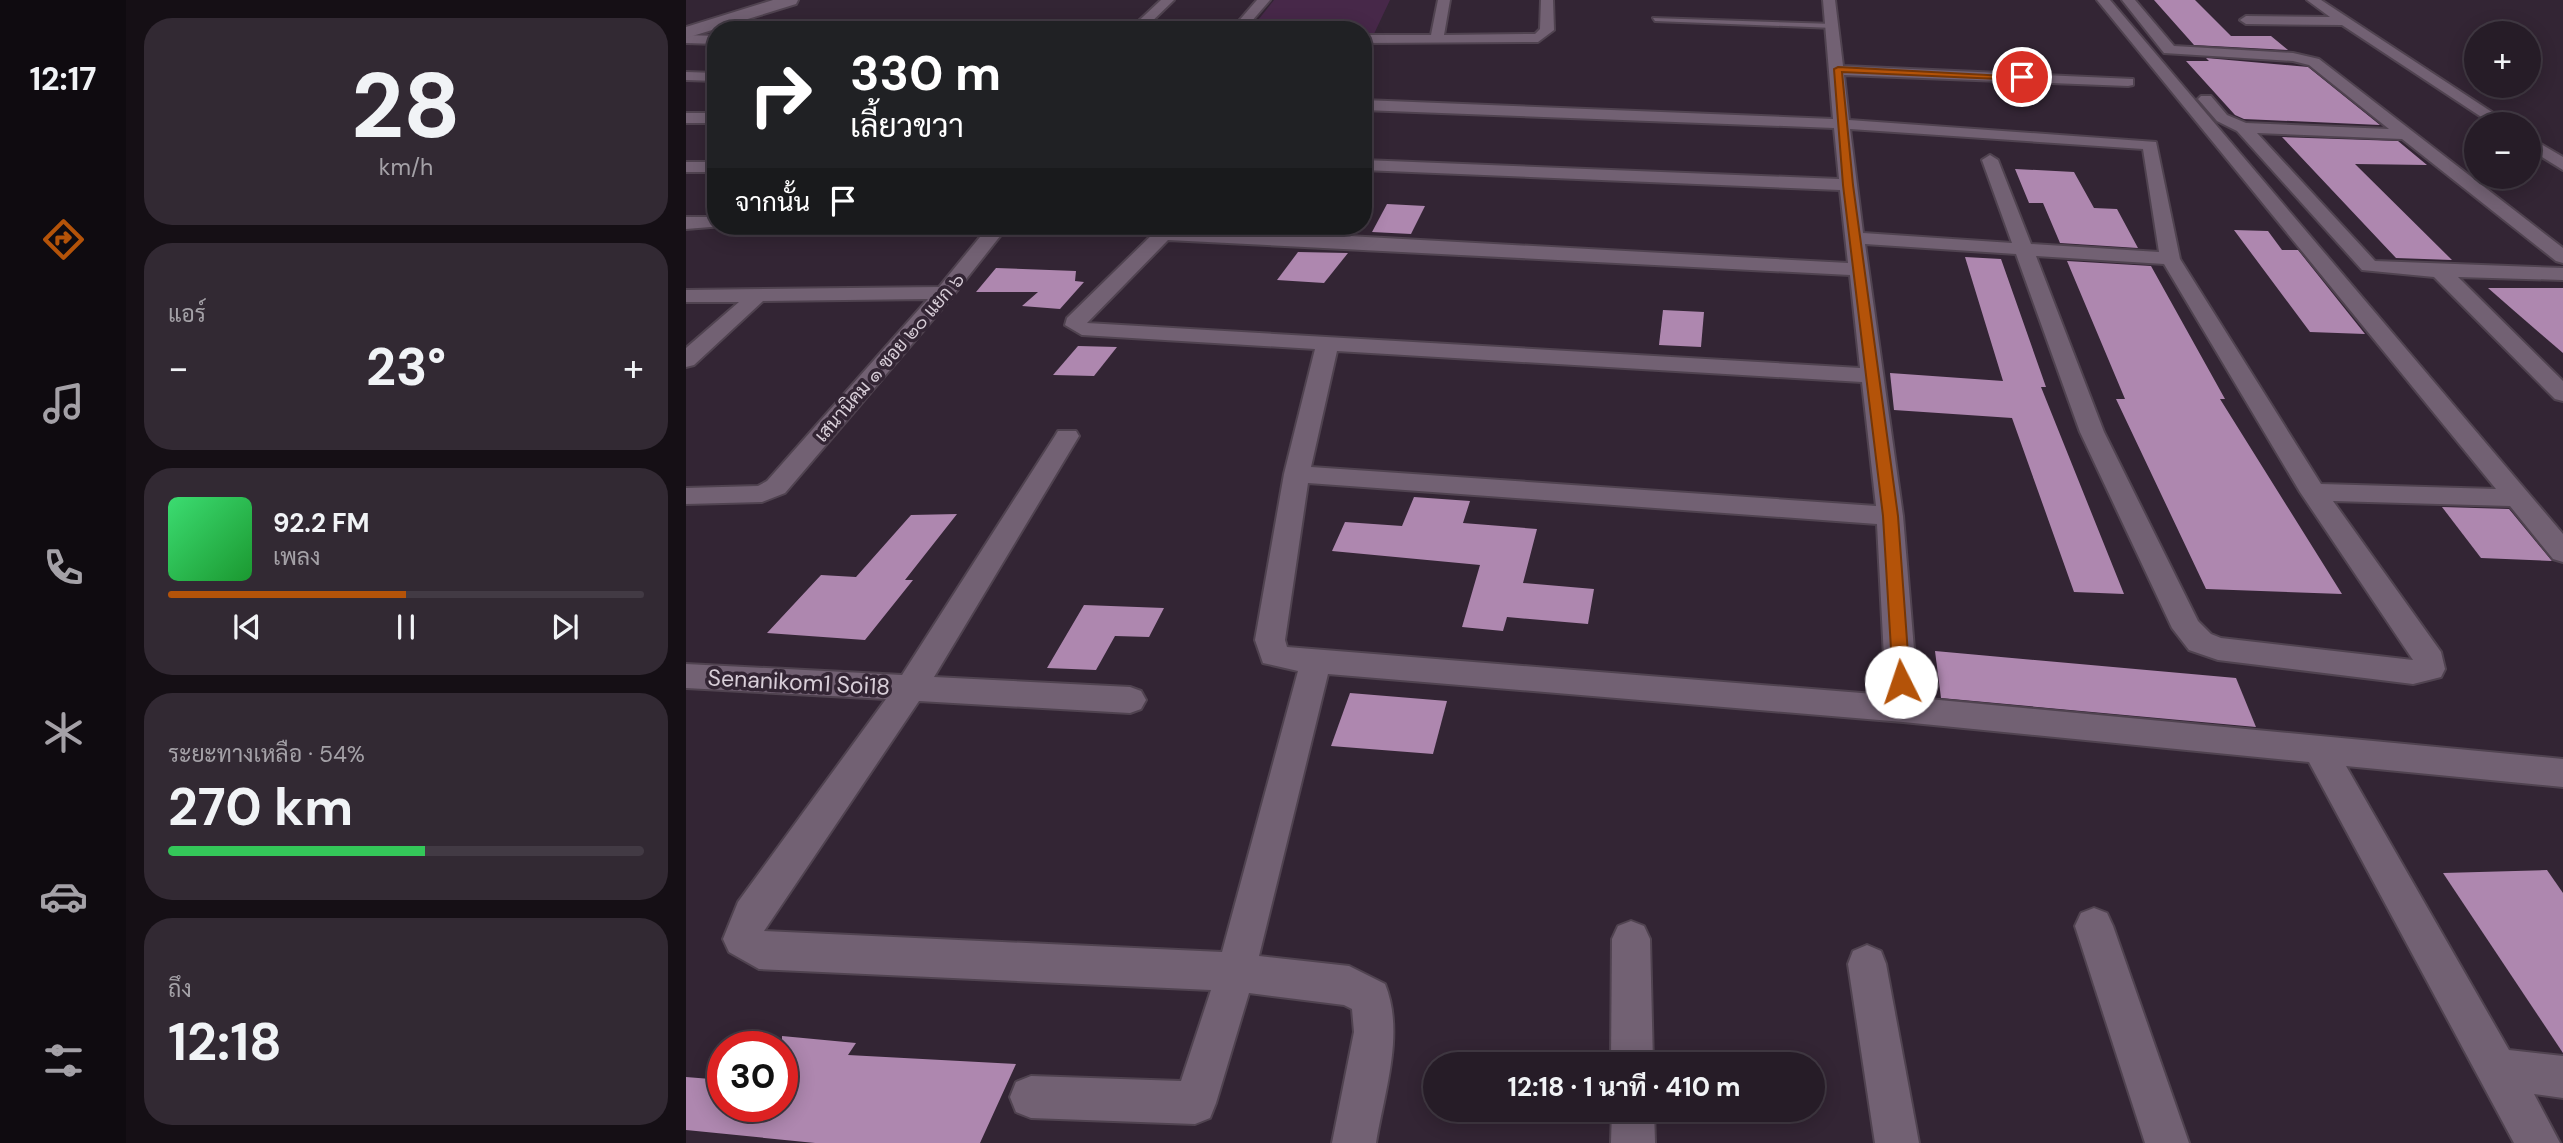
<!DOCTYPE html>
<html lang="th">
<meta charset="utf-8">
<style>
body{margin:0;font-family:"DM Sans",Sarabun,sans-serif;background:#322933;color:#f1f3f6;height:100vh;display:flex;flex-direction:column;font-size:26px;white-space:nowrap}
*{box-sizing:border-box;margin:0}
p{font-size:23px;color:#a4a1a7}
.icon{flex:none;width:38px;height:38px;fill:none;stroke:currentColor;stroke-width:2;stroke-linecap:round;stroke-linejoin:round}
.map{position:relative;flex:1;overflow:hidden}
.side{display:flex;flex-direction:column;gap:18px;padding:18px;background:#150f15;width:560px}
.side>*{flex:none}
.guide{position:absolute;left:21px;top:21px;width:665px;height:214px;border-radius:28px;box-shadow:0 4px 18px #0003,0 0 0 2px #423a44;background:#202124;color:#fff;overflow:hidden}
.tools{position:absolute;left:1778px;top:21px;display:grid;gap:14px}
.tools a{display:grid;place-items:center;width:77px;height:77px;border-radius:50%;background:#261c27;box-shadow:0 4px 18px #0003,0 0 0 2px #423a44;font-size:35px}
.speed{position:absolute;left:21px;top:1031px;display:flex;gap:14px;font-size:35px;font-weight:700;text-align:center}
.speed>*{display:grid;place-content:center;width:91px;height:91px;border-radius:50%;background:#261c27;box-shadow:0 4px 18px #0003,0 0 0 2px #423a44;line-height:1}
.speed .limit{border:10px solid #d22;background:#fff;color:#111}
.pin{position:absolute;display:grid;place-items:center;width:60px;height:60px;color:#fff;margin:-30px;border:4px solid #fff;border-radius:50%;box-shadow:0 2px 7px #0007}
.me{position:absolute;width:77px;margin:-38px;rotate:356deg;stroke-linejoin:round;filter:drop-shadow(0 0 5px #0008)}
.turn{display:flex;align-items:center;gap:24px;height:147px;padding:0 28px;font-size:32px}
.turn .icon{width:91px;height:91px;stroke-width:2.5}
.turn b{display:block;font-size:49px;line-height:60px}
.then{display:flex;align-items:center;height:66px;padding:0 28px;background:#0003;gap:14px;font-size:26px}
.big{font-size:52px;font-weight:700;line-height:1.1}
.side .tile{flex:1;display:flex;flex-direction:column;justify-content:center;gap:10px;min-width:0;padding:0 24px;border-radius:28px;background:#322933}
.side .dial{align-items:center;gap:0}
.dial b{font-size:91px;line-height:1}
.song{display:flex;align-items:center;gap:21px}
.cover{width:84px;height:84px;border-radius:10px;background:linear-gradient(135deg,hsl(140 70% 55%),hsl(130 70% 35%))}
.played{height:7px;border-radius:4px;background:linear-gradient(90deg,#b45309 50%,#423a44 50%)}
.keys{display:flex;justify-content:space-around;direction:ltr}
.heat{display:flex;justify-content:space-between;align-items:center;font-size:38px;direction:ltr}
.charge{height:10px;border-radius:5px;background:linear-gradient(90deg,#34c759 54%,#423a44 0)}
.trip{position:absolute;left:737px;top:1052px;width:402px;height:70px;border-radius:35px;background:#261c27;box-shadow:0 4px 18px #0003,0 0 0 2px #423a44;font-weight:700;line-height:70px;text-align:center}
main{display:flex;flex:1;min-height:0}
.dock{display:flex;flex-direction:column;width:126px;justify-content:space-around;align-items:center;background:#0f0b10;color:#a4a1a7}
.dock .icon{width:49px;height:49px}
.dock .active{color:#b45309}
.dock b{font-size:32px;color:#f1f3f6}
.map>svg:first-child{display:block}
.green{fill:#472849}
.building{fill:#ae87af}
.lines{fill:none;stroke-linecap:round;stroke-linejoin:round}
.lane-casing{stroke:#504350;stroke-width:4}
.street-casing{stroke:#504350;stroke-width:4}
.secondary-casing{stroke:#504350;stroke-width:4}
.lane{fill:#726173;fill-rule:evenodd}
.street{fill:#726173;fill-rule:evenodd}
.secondary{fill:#726173;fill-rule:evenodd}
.route{fill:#b45309;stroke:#753606;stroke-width:2}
.labels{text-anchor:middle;stroke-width:7;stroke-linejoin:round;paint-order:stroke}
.far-street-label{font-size:19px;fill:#d8ced8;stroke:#332534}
.street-label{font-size:23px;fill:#d8ced8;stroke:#332534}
</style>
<main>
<nav class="dock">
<b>12:17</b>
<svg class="icon active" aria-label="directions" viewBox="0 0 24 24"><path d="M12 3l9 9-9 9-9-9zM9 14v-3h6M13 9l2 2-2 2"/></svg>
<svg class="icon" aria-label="music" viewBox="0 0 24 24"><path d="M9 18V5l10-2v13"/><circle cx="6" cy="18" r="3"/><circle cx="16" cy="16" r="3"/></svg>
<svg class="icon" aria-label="phone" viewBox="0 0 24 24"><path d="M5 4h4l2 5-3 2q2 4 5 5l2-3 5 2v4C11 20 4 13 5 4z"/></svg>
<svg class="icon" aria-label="climate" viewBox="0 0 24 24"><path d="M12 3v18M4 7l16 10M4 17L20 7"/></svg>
<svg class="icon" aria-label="car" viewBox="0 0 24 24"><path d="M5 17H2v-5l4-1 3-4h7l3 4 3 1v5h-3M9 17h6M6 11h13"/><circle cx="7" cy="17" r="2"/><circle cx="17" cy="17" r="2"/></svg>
<svg class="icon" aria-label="filters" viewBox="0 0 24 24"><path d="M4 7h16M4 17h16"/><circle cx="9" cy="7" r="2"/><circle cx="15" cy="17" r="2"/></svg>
</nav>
<section class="side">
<div class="tile dial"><b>28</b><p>km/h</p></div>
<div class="tile"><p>แอร์</p>
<div class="heat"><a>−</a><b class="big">23°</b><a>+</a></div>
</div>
<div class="tile">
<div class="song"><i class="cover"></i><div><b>92.2 FM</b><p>เพลง</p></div></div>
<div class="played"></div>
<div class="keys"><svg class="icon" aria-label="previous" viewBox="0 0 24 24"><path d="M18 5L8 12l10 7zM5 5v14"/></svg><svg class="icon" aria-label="pause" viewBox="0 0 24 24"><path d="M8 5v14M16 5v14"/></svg><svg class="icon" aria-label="next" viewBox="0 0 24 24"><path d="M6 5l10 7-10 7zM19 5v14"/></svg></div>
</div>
<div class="tile"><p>ระยะทางเหลือ · 54%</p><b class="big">270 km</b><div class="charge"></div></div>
<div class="tile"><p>ถึง</p><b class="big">12:18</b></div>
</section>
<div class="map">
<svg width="1877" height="1143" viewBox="0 0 1877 1143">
<rect width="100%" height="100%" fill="#332534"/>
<polygon class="green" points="588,0 704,0 687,36 677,36 677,30 564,30"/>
<g class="building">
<polygon points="1468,0 1509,0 1545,36 1585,36 1602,50 1508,45"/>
<polygon points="1520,58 1622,67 1694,125 1558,119 1549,115 1500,61 1523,61"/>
<polygon points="1596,137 1712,141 1741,165 1669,164 1766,260 1710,258"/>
<polygon points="1329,169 1388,172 1408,208 1431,209 1452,248 1374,243 1357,203 1343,203"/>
<polygon points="701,204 739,206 725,234 686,232"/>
<polygon points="1548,230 1582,231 1596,250 1612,250 1679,334 1624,332"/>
<polygon points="612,252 662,253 638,283 591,280"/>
<polygon points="1279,257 1315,259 1360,387 1355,387 1438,594 1388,592 1326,418 1208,410 1204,373 1317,381"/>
<polygon points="1381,261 1465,266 1539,399 1534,399 1656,594 1520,589 1430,399 1439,399"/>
<polygon points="310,268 390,271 389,281 398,282 374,309 336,306 352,292 290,292"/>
<polygon points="1802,288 1877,288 1877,353 1826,309"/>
<polygon points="977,310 1018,312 1015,347 973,345"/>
<polygon points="392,346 431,347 408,376 367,375"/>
<polygon points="728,497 784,501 777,523 851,529 837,583 908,589 902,624 821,617 817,631 776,627 794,565 646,551 659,522 716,526"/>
<polygon points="1756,507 1823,509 1866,561 1795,558"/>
<polygon points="271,514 219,580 227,580 179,640 81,633 135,575 170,577 225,515"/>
<polygon points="398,605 478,608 463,637 429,636 410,670 361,668"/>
<polygon points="1249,651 1550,678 1570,727 1255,698"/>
<polygon points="664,693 761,701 747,754 645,746"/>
<polygon points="1861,870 1877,893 1877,1053 1757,873"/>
<polygon points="96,1036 170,1043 162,1055 330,1064 294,1143 129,1143 0,1130 0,1077 37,1080 37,1106 96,1106"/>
</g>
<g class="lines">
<g class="lane-casing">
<polygon id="lane" points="967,18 1148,24 1151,26 1148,28 969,21"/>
</g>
<g class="street-casing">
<g id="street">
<polygon points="475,0 488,0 457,30 443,30"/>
<polygon points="571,0 584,0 558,30 545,30"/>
<polygon points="752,0 764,0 758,35 849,34 854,29 855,0 867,0 868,30 852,42 677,43 677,35 745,35"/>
<path d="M1137 0H1149L1157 66 1447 79V85L1442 86 1158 75 1163 120 1470 142 1494 259 1635 484 1810 489 1411 0H1424L1877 534V562L1867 559 1824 506 1647 501 1755 652 1759 669 1755 677 1727 684 1532 660 1503 650 1486 628 1394 432 1330 254 1179 244 1217 516 1232 698 1877 759V787L1660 766 1823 1050 1877 1056V1098L1848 1094 1874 1143H1828L1623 762 1217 722 642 674 573 956 663 966 699 984C719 1033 698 1093 690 1143H646L668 1032 666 1009 658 1005 563 993 530 1103 524 1118 509 1124 345 1118 330 1112 324 1097 330 1082 345 1076 495 1081 525 990 73 969 43 952 37 939 52 902 200 699 0 688V664L216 675 369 436 372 431H390L393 436 248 677 444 687 455 691 460 700 455 709 444 713 233 701 78 931 536 952 612 671 577 663 569 640 598 474 629 349 396 335 379 325 381 318 475 226 1162 263 1154 190 677 170V160L1153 179 1148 128 677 110V100L1147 119ZM1164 129 1457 149 1473 252 1345 244 1312 160 1304 155 1296 160 1326 243 1177 233ZM482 240 1164 275 1174 368 401 323ZM1350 256 1478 264 1614 492 1727 660 1535 638 1525 634 1512 621 1418 432ZM651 351 1176 382 1190 506 625 467ZM622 483 1191 524 1200 695 601 647 599 640Z"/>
<polygon points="1436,0 1449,0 1488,46 1607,53 1633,59 1877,248 1877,263 1870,261 1716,139 1571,133 1689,261 1877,268 1877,280 1772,277 1877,381 1877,401 1869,399 1748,277 1676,270 1551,131 1531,121 1512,99 1515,96 1525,96 1541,115 1560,123 1703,129 1623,65 1607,61 1478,53"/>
<polygon points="1621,0 1635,0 1824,124 1806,124 1656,25 1560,24 1554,20 1560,16 1644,17"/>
<polygon points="0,35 30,36 30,44 0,43"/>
<polygon points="0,72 30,73 30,81 0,80"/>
<rect x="0" y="113" width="30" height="10"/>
<polygon points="1843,137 1877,157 1877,170 1843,149"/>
<rect x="0" y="162" width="30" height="10"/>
<polygon points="0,217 30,217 30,226 37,226 0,229"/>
<polygon points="303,226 322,226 266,297 99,493 76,502 0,504 0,488 72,486 81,481 242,299 77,301 8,365 0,367 0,348 53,302 0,302 0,290 253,287"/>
<polygon points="1408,908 1421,913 1427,926 1503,1143 1459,1143 1389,926 1395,913"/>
<polygon points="945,921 958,926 964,939 967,1064 925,1064 926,939 932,926"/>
<polygon points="1181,945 1195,951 1200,964 1233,1143 1189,1143 1162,964 1167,951"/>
<polygon points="926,1110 968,1110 969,1143 925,1143"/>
</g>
</g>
<g class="secondary-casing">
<polygon id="secondary" points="87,0 112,0 110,4 0,38 0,27"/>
</g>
<use href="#lane" class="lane"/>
<use href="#street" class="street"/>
<use href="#secondary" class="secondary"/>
</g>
<polygon class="route" points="1152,67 1340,77 1336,80 1156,72 1167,185 1212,516 1224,682 1215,689 1207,682 1197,516 1157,185 1148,69"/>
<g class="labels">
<g class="far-street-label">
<text transform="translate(203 357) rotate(-49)" y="7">เสนานิคม ๑ ซอย ๒๐ แยก ๖</text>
</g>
<g class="street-label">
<text transform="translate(113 682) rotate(3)" y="8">Senanikom1 Soi18</text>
</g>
</g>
</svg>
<div class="tools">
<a>+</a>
<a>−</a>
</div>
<div class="speed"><div class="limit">30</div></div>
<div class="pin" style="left:1336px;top:77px;background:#d93025"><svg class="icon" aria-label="arrive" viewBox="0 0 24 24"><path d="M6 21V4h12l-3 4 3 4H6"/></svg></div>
<svg class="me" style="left:1215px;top:682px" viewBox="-20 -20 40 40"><circle r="19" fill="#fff"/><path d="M0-13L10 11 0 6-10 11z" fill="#b45309"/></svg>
<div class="trip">12:18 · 1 นาที · 410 m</div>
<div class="guide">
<div class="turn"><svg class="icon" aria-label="right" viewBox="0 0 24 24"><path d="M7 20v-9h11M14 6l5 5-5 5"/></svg><div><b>330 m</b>เลี้ยวขวา</div></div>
<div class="then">จากนั้น<svg class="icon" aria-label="arrive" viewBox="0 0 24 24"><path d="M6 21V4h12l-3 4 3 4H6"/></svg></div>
</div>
</div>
</main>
